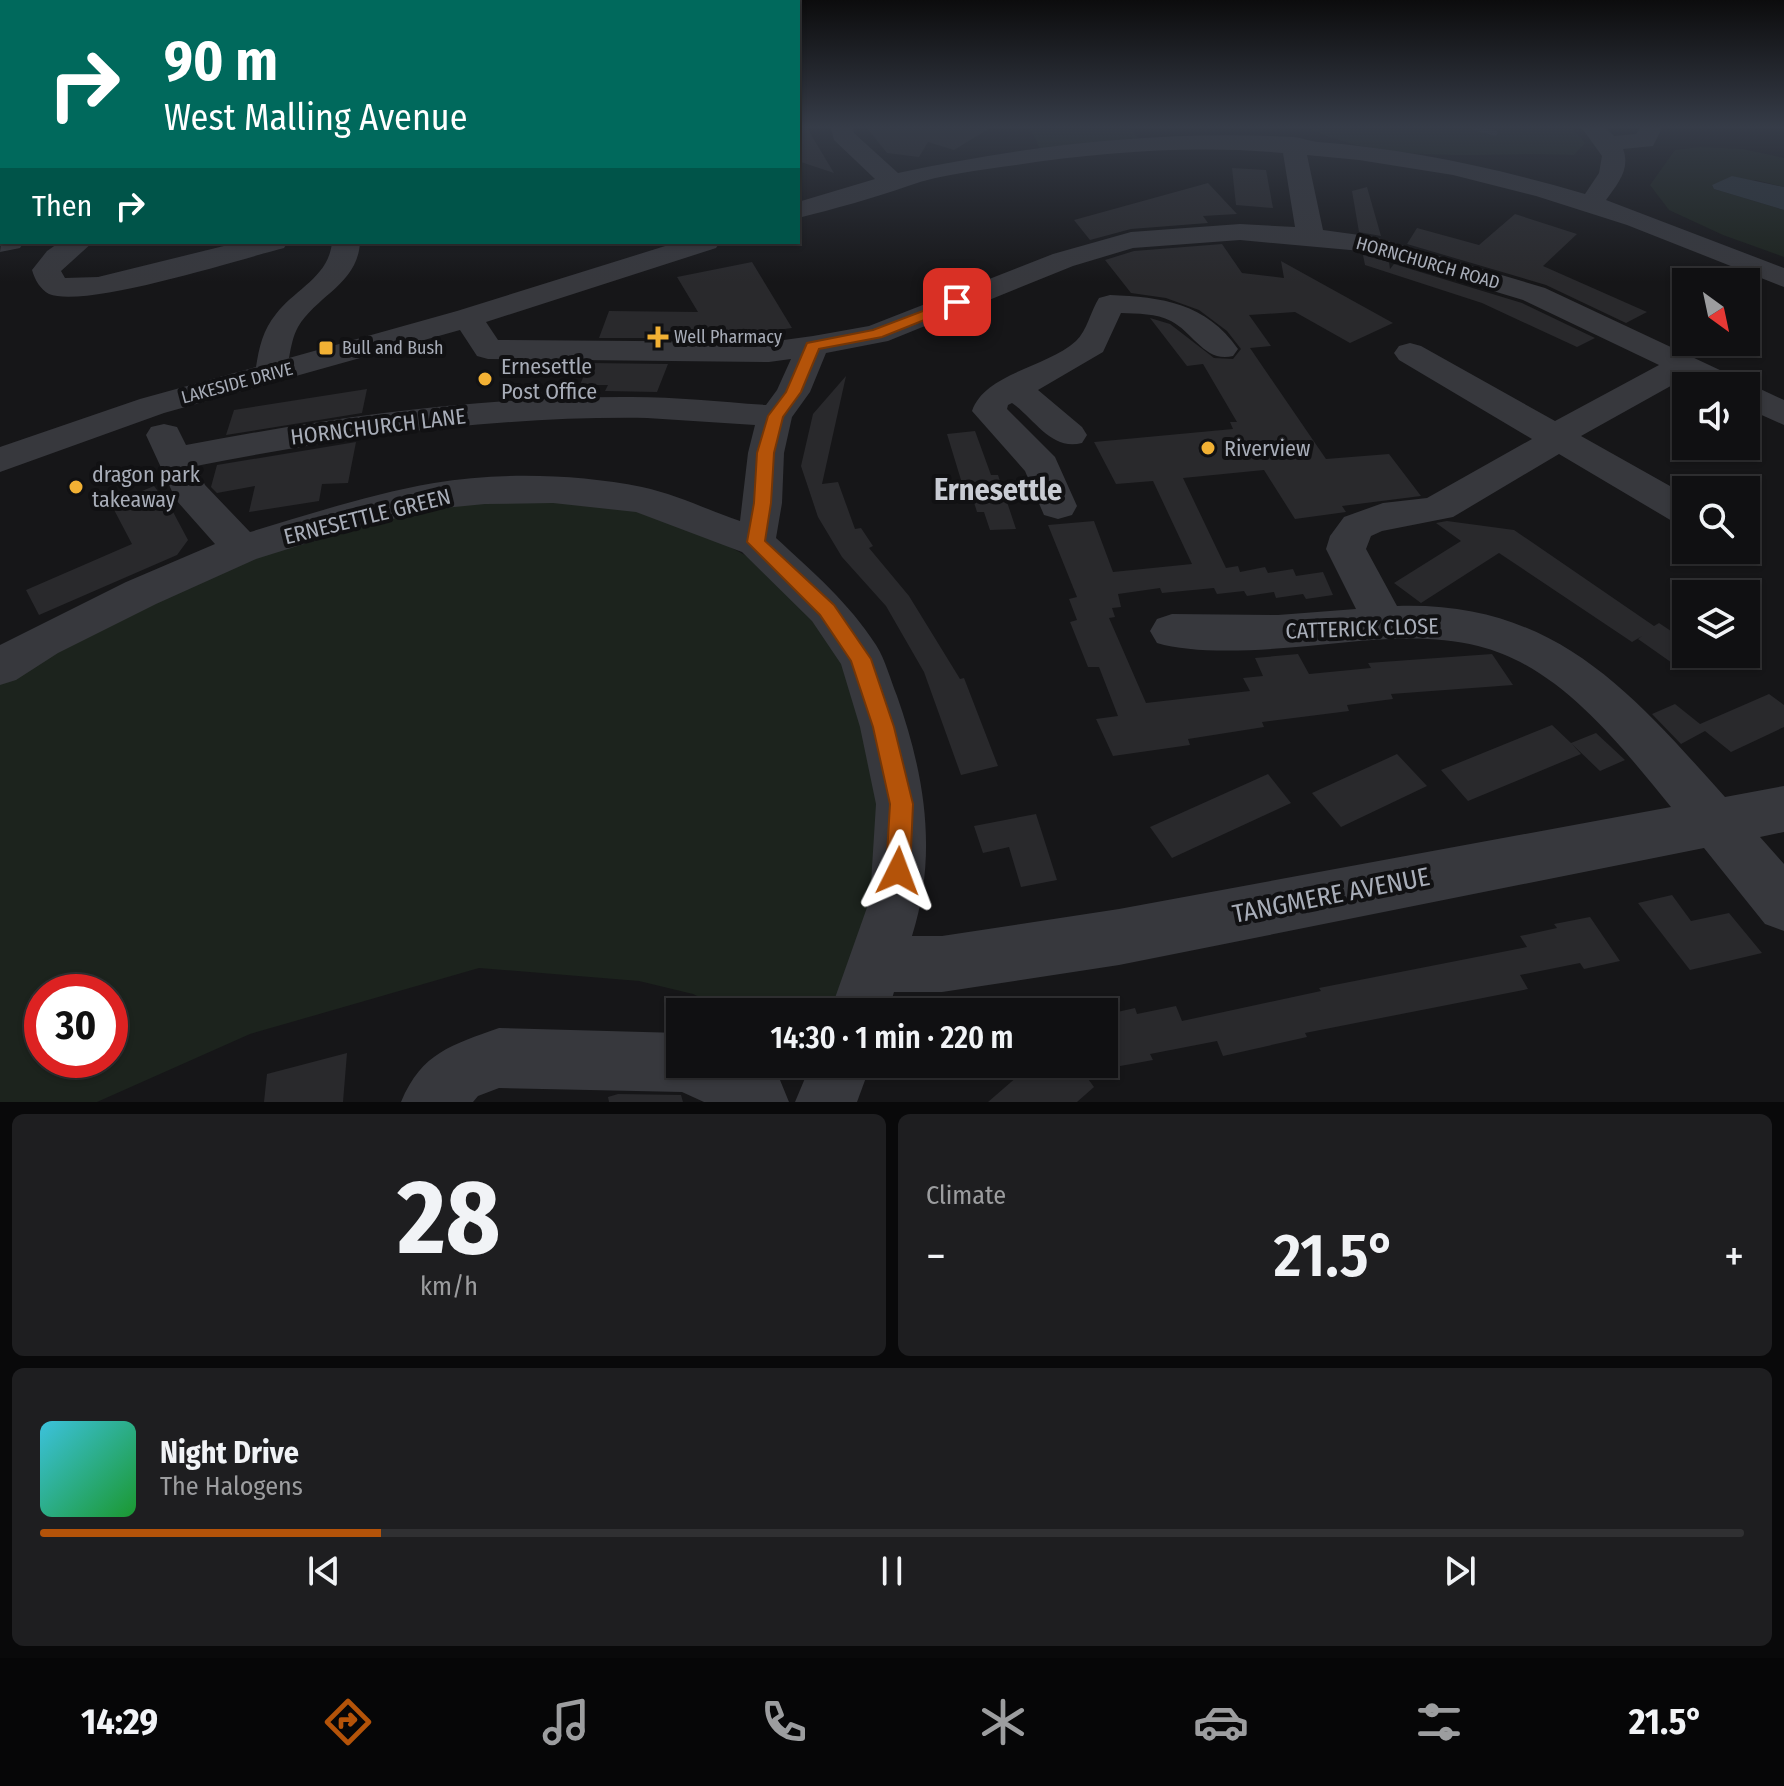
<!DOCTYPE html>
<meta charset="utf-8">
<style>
body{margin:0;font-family:"Fira Sans Condensed",sans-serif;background:#1e1e20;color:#f1f3f6;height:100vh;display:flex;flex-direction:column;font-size:30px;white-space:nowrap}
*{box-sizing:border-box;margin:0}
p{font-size:26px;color:#9c9d9f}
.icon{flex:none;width:44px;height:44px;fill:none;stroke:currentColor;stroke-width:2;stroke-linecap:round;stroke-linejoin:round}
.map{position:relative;height:1102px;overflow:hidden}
.side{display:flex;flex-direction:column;gap:12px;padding:12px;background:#09090a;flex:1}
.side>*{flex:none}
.hud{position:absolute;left:0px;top:0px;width:800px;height:244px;box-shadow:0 2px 6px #0004,0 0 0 2px #303032;background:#00695c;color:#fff;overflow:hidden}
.needle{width:52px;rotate:147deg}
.controls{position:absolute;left:1672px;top:268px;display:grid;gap:16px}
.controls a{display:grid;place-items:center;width:88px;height:88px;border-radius:0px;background:#101012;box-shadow:0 2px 6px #0004,0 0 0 2px #303032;font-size:40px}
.speed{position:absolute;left:24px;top:974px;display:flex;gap:16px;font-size:40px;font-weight:700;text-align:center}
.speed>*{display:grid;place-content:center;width:104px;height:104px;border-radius:50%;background:#101012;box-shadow:0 2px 6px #0004,0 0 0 2px #303032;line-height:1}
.speed .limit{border:12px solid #d22;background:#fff;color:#111}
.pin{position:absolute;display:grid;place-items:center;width:68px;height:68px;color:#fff;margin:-34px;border-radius:16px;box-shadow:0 4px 12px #0006}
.me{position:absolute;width:88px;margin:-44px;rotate:3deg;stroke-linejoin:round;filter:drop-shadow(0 0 6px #0008)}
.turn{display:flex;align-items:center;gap:28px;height:168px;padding:0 32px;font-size:36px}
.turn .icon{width:104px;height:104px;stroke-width:2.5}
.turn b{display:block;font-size:56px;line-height:68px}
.then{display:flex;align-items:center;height:76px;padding:0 32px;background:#0003;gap:16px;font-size:30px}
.big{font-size:60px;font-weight:600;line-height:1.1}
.side .widget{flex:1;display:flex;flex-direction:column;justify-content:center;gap:12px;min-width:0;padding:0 28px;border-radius:12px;background:#1e1e20}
.side .dial{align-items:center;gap:0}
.dial b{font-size:104px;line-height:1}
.song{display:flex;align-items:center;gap:24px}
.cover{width:96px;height:96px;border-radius:12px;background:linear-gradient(135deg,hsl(190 70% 55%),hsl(130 70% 35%))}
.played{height:8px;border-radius:4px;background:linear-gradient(90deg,#b45309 20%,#303032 20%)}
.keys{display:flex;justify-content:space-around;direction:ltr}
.heat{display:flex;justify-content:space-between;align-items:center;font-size:44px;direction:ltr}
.side .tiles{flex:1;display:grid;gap:12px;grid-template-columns:1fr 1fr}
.widget:last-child{grid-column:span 2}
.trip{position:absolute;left:666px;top:998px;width:452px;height:80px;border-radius:0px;background:#101012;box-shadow:0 2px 6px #0004,0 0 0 2px #303032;font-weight:600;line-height:80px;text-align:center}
.tabs{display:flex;height:128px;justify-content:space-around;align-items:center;background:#060607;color:#9c9d9f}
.tabs .icon{width:56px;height:56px}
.tabs .current{color:#b45309}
.tabs b{font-size:36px;color:#f1f3f6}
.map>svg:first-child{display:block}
.green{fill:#1c231d;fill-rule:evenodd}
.water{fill:#2c353c}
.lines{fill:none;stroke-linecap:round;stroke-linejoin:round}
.stream{stroke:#2c353c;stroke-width:5}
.building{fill:#29292c}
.minor{fill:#37383d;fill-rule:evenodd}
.route{fill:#b45309;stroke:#753606;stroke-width:2}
.poi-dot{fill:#f2b134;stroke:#111113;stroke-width:3}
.labels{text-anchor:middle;stroke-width:8;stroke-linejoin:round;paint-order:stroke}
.far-street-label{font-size:18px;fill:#a8adb8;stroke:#111113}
.far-poi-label{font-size:18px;fill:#a8adb8;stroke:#111113;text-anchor:start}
.poi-label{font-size:22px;fill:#a8adb8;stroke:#111113;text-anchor:start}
.street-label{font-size:22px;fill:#a8adb8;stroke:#111113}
.near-street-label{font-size:26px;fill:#a8adb8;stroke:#111113}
.district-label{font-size:30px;font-weight:bold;fill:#c9ccd4;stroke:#111113}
</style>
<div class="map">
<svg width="1784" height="1102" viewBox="0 0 1784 1102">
<rect width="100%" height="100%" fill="#161618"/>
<g class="green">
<polygon points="1030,128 1130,128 1138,138 1040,149"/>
<path d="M1308 128H1572L1585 143 1574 155C1486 151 1390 167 1308 128Z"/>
<polygon points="1700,147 1743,149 1784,158 1784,187 1756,180 1712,185 1714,189 1784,210 1784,257 1723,235 1669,210 1650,185 1675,150"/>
<path d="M523 497 636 510 723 543 761 564 799 597 851 676 884 809 877 891 839 1012H731L693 994 639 981 479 968 250 1034 97 1102H0V678L253 556 425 506ZM42 992H110V1060H42Z"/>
</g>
<polygon class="water" points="1732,176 1784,187 1784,210 1714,189 1712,185"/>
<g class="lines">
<polyline class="stream" points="1475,128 1495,133"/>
</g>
<g class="building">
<polygon points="798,128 807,128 834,173 798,161"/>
<polygon points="867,128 990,128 954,150 928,142 919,157 887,153"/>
<polygon points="1232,168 1266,170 1273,208 1236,205"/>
<polygon points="1208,183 1237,214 1203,216 1208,223 1131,229 1090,240 1074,220"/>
<polygon points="1367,187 1381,236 1359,232 1352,191"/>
<polygon points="1515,214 1577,234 1543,266 1647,312 1626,323 1546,285 1407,244 1417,228 1479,245"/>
<polygon points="1222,244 1242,273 1284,278 1281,261 1393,323 1350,343 1295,312 1249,315 1271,346 1250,348 1326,459 1389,454 1421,496 1342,506 1346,512 1295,519 1264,470 1183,478 1226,568 1238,566 1240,572 1265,567 1268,573 1293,569 1296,576 1323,572 1333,595 1306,599 1303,594 1276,598 1274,592 1247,596 1244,591 1217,594 1214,588 1162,593 1160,588 1118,594 1121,607 1112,608 1115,617 1109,618 1146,703 1250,691 1243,678 1263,676 1255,658 1298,654 1309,674 1371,668 1368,663 1492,654 1513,685 1391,694 1393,699 1347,705 1349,711 1262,722 1264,727 1188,739 1190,745 1113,756 1096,719 1118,716 1099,667 1088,667 1070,622 1077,620 1069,599 1077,597 1048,525 1094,521 1113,572 1192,564 1153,481 1116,484 1094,442 1233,429 1230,422 1237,422 1203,364 1187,366 1150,318 1170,324 1214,358 1233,359 1241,349 1227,331 1199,310 1166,298 1131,293 1105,260 1134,251"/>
<polygon points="1363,255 1389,262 1390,269 1394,264 1522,303 1595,338 1577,347 1482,303 1365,265"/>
<polygon points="752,262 792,328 748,334 679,334 677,338 599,338 609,311 698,312 677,277"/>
<polygon points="589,363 668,364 657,392 605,391 608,385 580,385"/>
<polygon points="846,376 822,484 838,482 855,529 861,528 873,546 869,548 909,596 960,679 964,678 998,766 961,775 924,672 886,606 842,557 818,517 801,466 813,414"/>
<polygon points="367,389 362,413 226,435 234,410"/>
<polygon points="975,431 991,475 998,475 1016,529 990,530 984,512 977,512 967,480 961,480 947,434"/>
<polygon points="356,442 348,483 322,484 319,501 249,512 255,486 217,493 211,487 217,465"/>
<polygon points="154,486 172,510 188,540 177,555 39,615 26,590 132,544 111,504"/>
<polygon points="1447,521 1514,530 1654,626 1659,623 1686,641 1686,657 1675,665 1638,639 1642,636 1632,642 1499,553 1421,603 1394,583 1461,541 1436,523"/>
<polygon points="1769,694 1784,705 1784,727 1731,752 1705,731 1681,744 1652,714 1675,704 1700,724"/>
<polygon points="1552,725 1571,743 1596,733 1625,760 1600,771 1572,744 1581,754 1468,801 1441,770"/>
<polygon points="1397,754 1427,786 1341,827 1312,793"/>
<polygon points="1268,774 1291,803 1172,858 1150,827"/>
<polygon points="1036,814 1057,880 1021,887 1009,847 983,853 974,826"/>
<polygon points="1672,895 1691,921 1729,913 1762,953 1690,970 1638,903"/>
<polygon points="1590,917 1620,961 1584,969 1580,963 1520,975 1528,989 1305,1033 1307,1037 1223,1056 1217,1041 1150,1054 1153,1060 1104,1069 1104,1015 1135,1008 1137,1014 1176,1006 1182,1021 1321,991 1319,988 1527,947 1520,936 1557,928 1554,924"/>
<polygon points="347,1053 343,1102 264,1102 267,1074"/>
<polygon points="1032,1064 1077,1064 1094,1087 1077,1102 988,1102"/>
<polygon points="618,1094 681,1095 683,1102 609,1102 608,1097"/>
</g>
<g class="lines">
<g class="minor">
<path d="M831 128H853L854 133 898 173C1028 145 1161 130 1294 137 1302 138 1309 141 1318 142 1408 149 1497 168 1585 194L1599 173 1602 156 1582 128H1606L1614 136 1636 134 1640 128H1662L1653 146 1623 149C1631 169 1617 185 1606 200L1784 268V287L1627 225 1536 196 1453 175 1359 160 1307 155 1323 230 1374 237 1545 288 1784 400V425L1746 408V386H1702L1685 378 1581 436 1686 495V525L1672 521 1559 454 1453 517 1382 531 1371 536 1366 549 1397 606C1554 601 1629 690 1725 797L1784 786V832L1760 837 1784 864V931L1765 924 1704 848 1119 965 942 992H894L888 1012H830L870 899 876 804 860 727 841 664 812 621 742 552 636 512 553 503 485 504 434 509 355 528 256 559 156 604 58 653 16 680 0 685V645L126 582 215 544 176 500 146 435 151 427 164 424 177 427 186 445C333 417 483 396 632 397 677 397 721 402 766 405L777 390 791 359 769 362 488 359 477 356 460 330 164 413 0 472V447L140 399 256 367C259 347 263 330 276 314 295 289 329 277 332 242H360C358 284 317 295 298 327 293 336 291 347 289 358L457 311 678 242H720L716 248 486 322 498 340 769 342 813 336 869 326 1053 254 1131 232 1240 224 1295 227 1283 153C1194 145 1104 152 1016 165 981 170 942 174 908 186 874 198 834 209 798 218V202L875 179 834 140ZM1240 240 1361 251 1523 300 1659 365 1555 421 1421 346 1410 343 1399 346 1394 353 1399 360 1532 439 1427 498 1383 503 1344 517 1330 536 1326 549 1356 609 1278 615 1172 614 1157 619 1150 631 1157 643C1195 655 1267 650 1308 646 1364 641 1422 632 1478 646 1560 666 1620 745 1671 807L1119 909 942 936H912C938 854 925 776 897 696 890 679 886 661 876 645 849 603 813 572 776 538L782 503 784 453 792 417 810 392 826 353 888 341 1073 266 1133 248ZM647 418 755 425 748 453 740 521C708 510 675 494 642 487 576 474 500 472 434 483 371 494 310 514 250 532L205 485 196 466C344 437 496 416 647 418Z"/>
<polygon points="2,235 2,242 24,242 20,248 0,252"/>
<path d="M60 242H93L61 271 65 278 98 277 240 242H288L284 248C240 259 85 309 49 294 40 289 35 280 32 270L47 251Z"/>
<path d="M1110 295C1162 297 1206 303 1238 349L1233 356C1205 363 1194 333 1171 321 1156 313 1138 314 1121 313L1103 352 1038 390 1082 427 1087 435 1082 443C1051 451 1035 419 1012 403L1008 405 1007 409 1055 457 1077 506 1072 515 1058 519 1044 515 1025 471 972 411C985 373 1046 368 1076 341 1087 331 1091 310 1099 298Z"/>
<path d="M499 1028 680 1033V1064H756L780 1080 789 1102H704L682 1092 499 1088 478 1096 473 1102H401C422 1052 452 1045 499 1028Z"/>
<polygon points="811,1064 871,1064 857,1102 795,1102"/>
</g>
</g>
<linearGradient id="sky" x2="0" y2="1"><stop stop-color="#0c0c0d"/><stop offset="0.45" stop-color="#363c48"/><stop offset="1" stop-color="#363c48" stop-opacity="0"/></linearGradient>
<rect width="1784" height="282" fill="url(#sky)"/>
<polygon class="route" points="957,298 962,299 962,305 882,337 819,349 801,392 783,417 774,453 771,503 765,541 834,605 871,659 894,727 913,804 910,871 906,879 898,883 890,879 886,871 890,804 873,727 851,661 820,615 747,542 754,503 757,453 768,416 786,392 807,343 873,330"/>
<g class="poi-dot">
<path d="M654 325h8v8h8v8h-8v8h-8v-8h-8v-8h8z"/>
<rect x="318" y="340" width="16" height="16" rx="4"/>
<circle cx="485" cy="379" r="8"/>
<circle cx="1208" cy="448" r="8"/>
<circle cx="76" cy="487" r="8"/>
</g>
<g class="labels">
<g class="far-street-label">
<text transform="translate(1428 263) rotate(16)" y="6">HORNCHURCH ROAD</text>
<text transform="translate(237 383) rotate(-15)" y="6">LAKESIDE DRIVE</text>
</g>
<g class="far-poi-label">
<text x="674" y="343">Well Pharmacy</text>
<text x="342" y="354">Bull and Bush</text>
</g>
<g class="poi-label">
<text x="501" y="374">Ernesettle<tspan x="501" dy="25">Post Office</tspan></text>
<text x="1224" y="456">Riverview</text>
<text x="92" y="482">dragon park<tspan x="92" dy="25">takeaway</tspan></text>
</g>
<g class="street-label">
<text transform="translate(378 426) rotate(-7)" y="8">HORNCHURCH LANE</text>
<text transform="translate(367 516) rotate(-14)" y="8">ERNESETTLE GREEN</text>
<text transform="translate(1362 628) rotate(-2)" y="8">CATTERICK CLOSE</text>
</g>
<g class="near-street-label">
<text transform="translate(1331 895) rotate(-11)" y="9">TANGMERE AVENUE</text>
</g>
<g class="district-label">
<text x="998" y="500">Ernesettle</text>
</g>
</g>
</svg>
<div class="controls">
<a><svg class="needle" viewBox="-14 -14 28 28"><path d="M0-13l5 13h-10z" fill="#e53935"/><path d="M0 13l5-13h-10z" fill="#9c9d9f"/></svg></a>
<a><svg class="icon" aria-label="sound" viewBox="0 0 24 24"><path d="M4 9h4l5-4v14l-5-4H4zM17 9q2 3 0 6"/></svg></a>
<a><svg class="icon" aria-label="search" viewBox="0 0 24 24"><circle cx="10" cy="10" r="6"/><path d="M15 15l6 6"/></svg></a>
<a><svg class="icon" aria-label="layers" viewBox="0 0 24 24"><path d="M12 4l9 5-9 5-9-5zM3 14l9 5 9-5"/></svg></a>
</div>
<div class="speed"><div class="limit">30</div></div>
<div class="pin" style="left:957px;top:302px;background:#d93025"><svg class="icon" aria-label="arrive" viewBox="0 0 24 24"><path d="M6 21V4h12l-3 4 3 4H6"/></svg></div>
<svg class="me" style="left:898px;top:871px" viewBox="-20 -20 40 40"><path d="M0-17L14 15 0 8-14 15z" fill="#b45309" stroke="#fff" stroke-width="4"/></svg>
<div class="trip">14:30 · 1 min · 220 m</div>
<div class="hud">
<div class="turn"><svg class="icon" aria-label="right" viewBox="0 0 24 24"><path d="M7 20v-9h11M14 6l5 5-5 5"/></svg><div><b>90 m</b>West Malling Avenue</div></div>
<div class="then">Then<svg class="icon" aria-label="right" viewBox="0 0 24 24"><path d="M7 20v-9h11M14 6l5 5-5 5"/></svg></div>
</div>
</div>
<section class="side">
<div class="tiles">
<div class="widget dial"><b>28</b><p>km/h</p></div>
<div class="widget"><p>Climate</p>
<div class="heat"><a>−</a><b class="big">21.5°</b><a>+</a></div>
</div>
<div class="widget">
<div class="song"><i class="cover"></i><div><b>Night Drive</b><p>The Halogens</p></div></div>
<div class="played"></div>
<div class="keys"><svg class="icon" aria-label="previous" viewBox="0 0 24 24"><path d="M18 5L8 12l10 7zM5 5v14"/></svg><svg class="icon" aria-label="pause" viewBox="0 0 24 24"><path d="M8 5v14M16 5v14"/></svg><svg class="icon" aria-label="next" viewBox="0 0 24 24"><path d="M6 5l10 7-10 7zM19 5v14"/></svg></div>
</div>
</div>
</section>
<nav class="tabs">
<b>14:29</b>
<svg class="icon current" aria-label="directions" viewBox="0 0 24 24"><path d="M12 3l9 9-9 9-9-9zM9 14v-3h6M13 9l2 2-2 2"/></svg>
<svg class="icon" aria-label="music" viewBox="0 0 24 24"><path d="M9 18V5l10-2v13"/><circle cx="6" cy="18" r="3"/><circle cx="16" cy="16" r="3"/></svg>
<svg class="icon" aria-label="phone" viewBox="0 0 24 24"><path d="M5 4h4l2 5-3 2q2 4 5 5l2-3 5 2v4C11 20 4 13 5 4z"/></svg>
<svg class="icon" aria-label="climate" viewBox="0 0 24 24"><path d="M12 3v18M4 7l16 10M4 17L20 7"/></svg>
<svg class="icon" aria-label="car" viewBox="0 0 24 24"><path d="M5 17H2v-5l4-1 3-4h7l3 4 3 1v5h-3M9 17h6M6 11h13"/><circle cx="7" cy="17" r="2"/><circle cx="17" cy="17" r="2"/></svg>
<svg class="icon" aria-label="filters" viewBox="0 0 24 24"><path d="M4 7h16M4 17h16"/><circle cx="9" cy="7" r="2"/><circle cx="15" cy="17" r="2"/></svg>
<b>21.5°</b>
</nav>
